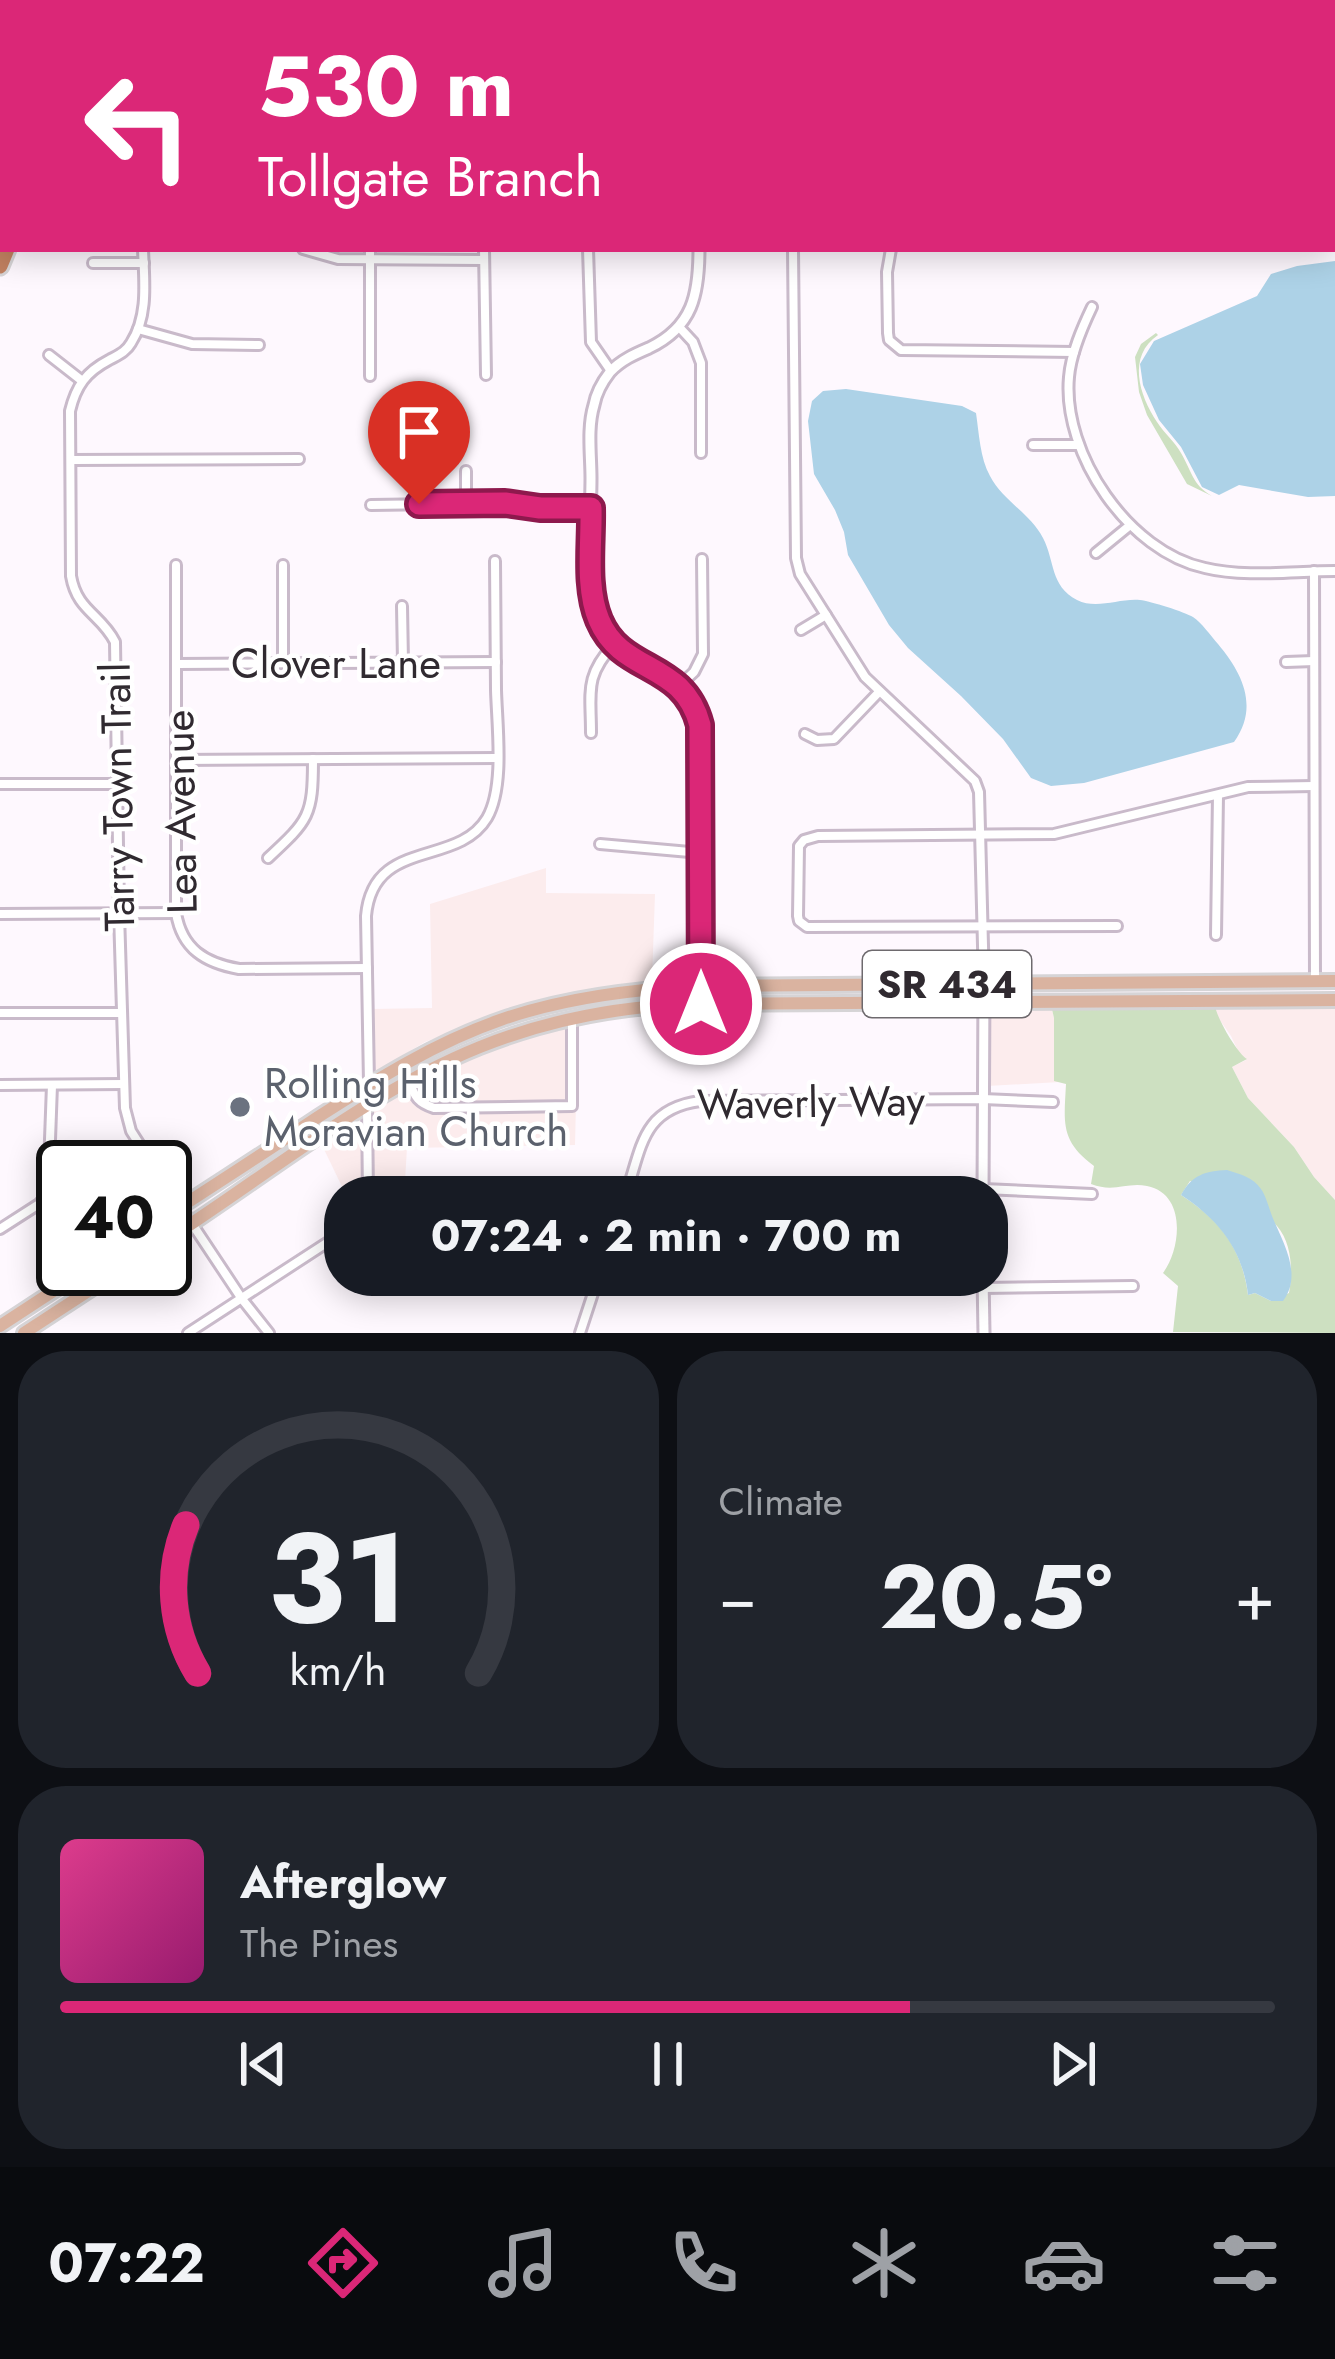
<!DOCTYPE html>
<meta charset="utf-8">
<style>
body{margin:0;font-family:Jost,sans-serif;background:#20242c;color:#f1f3f6;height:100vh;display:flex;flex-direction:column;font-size:45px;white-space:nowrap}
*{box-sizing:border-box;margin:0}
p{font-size:39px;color:#9ea1a6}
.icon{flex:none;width:66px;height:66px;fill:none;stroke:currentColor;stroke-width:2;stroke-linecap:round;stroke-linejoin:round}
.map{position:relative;height:1333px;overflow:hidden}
.sheet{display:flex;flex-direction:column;gap:18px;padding:18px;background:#0d0f14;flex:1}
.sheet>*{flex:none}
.guide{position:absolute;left:0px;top:0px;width:1335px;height:252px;box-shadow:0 6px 30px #0003;background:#db2777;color:#fff;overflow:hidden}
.speed{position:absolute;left:36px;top:1140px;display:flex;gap:24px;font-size:60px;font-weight:700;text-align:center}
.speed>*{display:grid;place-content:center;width:156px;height:156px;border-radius:50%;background:#171b24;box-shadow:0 6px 30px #0003;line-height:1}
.speed .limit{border:6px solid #111;border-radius:18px;background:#fff;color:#111}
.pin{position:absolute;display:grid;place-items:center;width:102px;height:102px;color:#fff;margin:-123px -51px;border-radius:50% 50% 50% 0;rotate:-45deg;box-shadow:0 0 12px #0007}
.pin .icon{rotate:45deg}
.me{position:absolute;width:132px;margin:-66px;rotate:0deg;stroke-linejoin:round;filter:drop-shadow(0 0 9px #0008)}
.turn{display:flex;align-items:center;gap:42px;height:252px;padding:0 60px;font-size:54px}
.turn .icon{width:156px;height:156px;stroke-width:2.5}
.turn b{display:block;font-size:84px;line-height:102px}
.big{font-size:90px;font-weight:700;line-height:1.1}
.sheet .tile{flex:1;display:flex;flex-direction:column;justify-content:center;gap:18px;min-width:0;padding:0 42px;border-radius:48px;background:#20242c}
.sheet .dial{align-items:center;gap:0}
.dial svg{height:312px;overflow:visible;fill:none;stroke:#363941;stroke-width:7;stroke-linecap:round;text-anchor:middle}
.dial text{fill:#f1f3f6;stroke:none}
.song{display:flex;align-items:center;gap:36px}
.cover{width:144px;height:144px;border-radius:18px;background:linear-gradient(135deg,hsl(330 70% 55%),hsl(320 70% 35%))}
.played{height:12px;border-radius:6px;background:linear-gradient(90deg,#db2777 70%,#363941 70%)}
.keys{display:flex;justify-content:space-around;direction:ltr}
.heat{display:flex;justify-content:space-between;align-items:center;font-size:66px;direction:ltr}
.sheet .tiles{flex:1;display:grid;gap:18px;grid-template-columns:1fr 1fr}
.tile:last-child{grid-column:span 2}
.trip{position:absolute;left:324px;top:1176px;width:684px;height:120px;border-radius:48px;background:#171b24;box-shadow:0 6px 30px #0003;font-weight:700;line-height:120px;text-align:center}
.tabs{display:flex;height:192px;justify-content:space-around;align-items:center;background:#090b0e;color:#9ea1a6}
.tabs .icon{width:84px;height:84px}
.tabs .current{color:#db2777}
.tabs b{font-size:54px;color:#f1f3f6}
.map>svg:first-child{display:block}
.commercial{fill:#fceced}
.green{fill:#cde0c1;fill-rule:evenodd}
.water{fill:#add2e7}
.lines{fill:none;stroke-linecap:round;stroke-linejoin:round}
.minor-casing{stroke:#c9baca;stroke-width:14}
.tertiary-casing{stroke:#c9baca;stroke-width:15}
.primary-casing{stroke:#d6d4d6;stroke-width:18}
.motorway-casing{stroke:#d6d4d6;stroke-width:21}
.minor{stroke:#fff;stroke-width:8}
.tertiary{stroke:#fff;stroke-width:9}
.primary{stroke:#dab3a0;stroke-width:12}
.motorway{stroke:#c18060;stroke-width:15}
.route-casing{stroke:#8e194d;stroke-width:30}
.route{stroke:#db2777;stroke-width:21}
.worship-dot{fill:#6b7280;stroke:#fff;stroke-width:4.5}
.labels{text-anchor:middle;stroke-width:9;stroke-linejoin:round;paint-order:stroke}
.shield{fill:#fff;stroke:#6e6a6e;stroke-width:3}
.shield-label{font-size:39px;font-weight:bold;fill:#302a30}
.street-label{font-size:42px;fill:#302a30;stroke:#fff}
.worship-label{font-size:42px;fill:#5b616d;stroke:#fff;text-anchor:start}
</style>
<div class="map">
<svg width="1335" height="1333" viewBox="0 0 1335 1333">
<rect width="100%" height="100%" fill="#fef8fe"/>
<g class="commercial">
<polygon points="546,868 546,893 655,894 652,980 535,1002 425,1042 372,1074 371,1009 432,1008 430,904"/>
<polygon points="1335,1004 1335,1200 1314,1177 1294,1147 1248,1098 1232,1067 1246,1060 1240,1055 1231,1036 1215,1013 1215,1005"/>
<polygon points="1051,1005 1054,1018 1054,1080 1060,1082 987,1086 988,1006"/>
<polygon points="578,1021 575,1145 407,1148 404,1197 372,1197 371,1109 408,1088 412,1099 420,1107 434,1112 575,1110 575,1022"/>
<polygon points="568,1023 569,1102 434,1104 424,1101 417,1094 414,1084 427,1077 495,1046"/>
<polygon points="364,1113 365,1197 347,1197 320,1141"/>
</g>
<g class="green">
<path d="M1156 333 1158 335C1127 356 1139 395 1157 422 1164 433 1175 442 1181 453 1193 474 1193 487 1216 498L1187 484 1147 415 1139 392 1135 357 1141 344Z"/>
<path d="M1051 1005H1215C1216 1017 1237 1053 1247 1059L1232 1067 1248 1098 1294 1147 1314 1177 1335 1200V1333L1173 1332 1178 1286 1163 1273C1181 1249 1187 1194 1147 1186 1126 1182 1114 1193 1091 1184L1094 1166C1060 1141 1064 1123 1066 1084L1054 1081V1018ZM1190 1181C1207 1189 1267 1215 1277 1226 1292 1243 1293 1272 1289 1293L1271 1301 1255 1293 1248 1295C1242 1248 1220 1220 1181 1195Z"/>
</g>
<g class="water">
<polygon points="1335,261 1335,496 1308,497 1239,485 1219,495 1202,487 1181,447 1159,420 1143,385 1140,364 1154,341 1257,296 1271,274 1297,266"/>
<path d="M846 389 962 406 976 413C979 433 980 458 990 476 1003 501 1030 513 1043 538 1055 561 1050 586 1077 600 1097 610 1119 598 1140 600 1150 601 1185 612 1193 617 1202 623 1210 635 1218 644 1243 674 1259 707 1234 742L1084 783 1051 786 1031 778 1003 739 961 696 908 648 889 625 848 555 844 532 835 510 814 474 808 421 812 401 823 391Z"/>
<path d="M1227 1170C1239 1174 1253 1177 1261 1189 1266 1196 1269 1208 1272 1216 1283 1243 1303 1274 1283 1301H1271L1255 1293 1248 1295C1243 1250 1218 1219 1181 1195 1192 1175 1205 1171 1227 1170Z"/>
</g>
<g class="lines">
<g class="minor-casing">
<g id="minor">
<polyline points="671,0 695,3"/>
<polyline points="1213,0 1221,3"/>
<polyline points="612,3 613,0"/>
<polyline points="806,3 806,0"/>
<polyline points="970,3 971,0"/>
<polyline points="1128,3 1129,0"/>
<polyline points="1332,45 1335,45"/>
<path d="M143 249C144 280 149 315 131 343 126 352 118 355 109 360 86 372 76 386 70 411L71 576C77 611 101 614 115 642L119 913 125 1108 131 1131 154 1167"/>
<polyline points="303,249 338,259 484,260"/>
<polyline points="370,249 370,376"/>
<polyline points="484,249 486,375"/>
<polyline points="588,249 591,342 611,371"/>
<polyline points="793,249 796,558 800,574 865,677 975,781 979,792 984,984"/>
<polyline points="891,249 887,272 888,333 889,340 901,350 1074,352"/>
<polyline points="93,263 144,263"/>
<path d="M1092 307C1082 328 1071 353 1069 377 1062 454 1129 552 1205 568 1246 578 1293 571 1335 571"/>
<polyline points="680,328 693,342 701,363 701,453"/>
<polyline points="138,329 192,344 259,345"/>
<polyline points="49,355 81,380"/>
<polyline points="1033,445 1079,445"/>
<polyline points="71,460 299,459"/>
<polyline points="466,471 466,504"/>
<polyline points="371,505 505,503 540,508 591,508"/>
<polyline points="1096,553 1129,526"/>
<path d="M176 565V913C182 949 205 963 239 969L367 968"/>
<polyline points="283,565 283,663"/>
<polyline points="1314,571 1315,981"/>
<polyline points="402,606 403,662"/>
<polyline points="801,630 826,615"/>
<polyline points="1286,662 1314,661"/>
<polyline points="177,664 496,662"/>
<polyline points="679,686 694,672 703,654 702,559"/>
<path d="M591 733C591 692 584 677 614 644"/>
<polyline points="805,734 817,740 834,739 879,692"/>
<polyline points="176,760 497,758"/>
<polyline points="0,784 118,784"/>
<polyline points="600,844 701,853"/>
<path d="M268 858C309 820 313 816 313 759"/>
<polyline points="0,914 176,913"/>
<polyline points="1117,926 807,927 799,921 798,916 799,846 804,840 818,836 1054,834 1248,787 1314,786"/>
<polyline points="1216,935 1218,795"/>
<polyline points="0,1013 122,1013"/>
<path d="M410 1082C414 1097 419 1103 434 1108L572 1106V1020"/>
<path d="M369 1083 366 916C373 837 457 868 487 818 505 787 497 726 496 690 496 647 495 604 495 561"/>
<polyline points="0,1085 124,1084"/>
<polyline points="367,1107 368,1197"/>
<polyline points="165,1183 242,1299 269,1333"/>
<polyline points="983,1189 1092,1194"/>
<path d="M625 1197C642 1148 641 1109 700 1101L983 1099 1053 1102"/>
<polyline points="0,1229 39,1204 48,1194 52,1085"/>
<polyline points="983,1288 1133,1286"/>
<polyline points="188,1333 345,1231"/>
<polyline points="580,1333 599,1275"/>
</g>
</g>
<g class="tertiary-casing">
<g id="tertiary">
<polyline points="708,3 708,0"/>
<path d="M699 249C699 294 693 327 649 348 635 354 621 360 610 372 603 381 596 394 594 405 587 428 591 455 591 478 591 514 586 574 594 607 611 676 680 654 700 725L701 1004"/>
<polyline points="983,1197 984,984"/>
<polyline points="983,1275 984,1333"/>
</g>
</g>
<g class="primary-casing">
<g id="primary">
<path d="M165 1217C216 1184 267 1151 318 1117 377 1079 436 1042 503 1019 567 997 634 989 701 986L1335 981"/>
<path d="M165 1241C268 1175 366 1093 480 1047 547 1020 616 1007 688 1004L1335 1000"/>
<polyline points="0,1326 87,1269"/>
<polyline points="24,1333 122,1269"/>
</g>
</g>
<g class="motorway-casing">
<g id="motorway">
<polyline points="44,3 45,0"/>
<polyline points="63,3 64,0"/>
<polyline points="92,3 93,0"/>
<polyline points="0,96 3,89"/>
<polyline points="0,133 3,124"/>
<polyline points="0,185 3,178"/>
<polyline points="0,266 7,249"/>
</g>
</g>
<use href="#minor" class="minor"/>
<use href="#tertiary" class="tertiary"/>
<use href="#primary" class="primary"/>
<use href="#motorway" class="motorway"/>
</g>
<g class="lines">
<g class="route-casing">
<path id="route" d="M419 504 505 503 540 508H591C592 543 585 587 599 620 622 675 683 660 700 725L701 1004"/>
</g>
<use href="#route" class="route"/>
</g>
<circle class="worship-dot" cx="240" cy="1107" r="12"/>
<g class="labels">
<rect class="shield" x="863" y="951" width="168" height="66" rx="9"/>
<g class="shield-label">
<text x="947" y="998">SR 434</text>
</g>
<g class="street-label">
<text x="336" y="678">Clover Lane</text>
<text transform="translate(117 797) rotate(-91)" y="15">Tarry Town Trail</text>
<text transform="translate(180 812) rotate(-91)" y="15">Lea Avenue</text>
<text transform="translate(811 1102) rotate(-1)" y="15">Waverly Way</text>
</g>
<g class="worship-label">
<text x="264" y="1098">Rolling Hills<tspan x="264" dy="48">Moravian Church</tspan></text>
</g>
</g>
</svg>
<div class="speed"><div class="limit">40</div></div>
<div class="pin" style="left:419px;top:504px;background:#d93025"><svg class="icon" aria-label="arrive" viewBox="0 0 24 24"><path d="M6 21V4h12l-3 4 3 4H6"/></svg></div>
<svg class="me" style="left:701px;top:1004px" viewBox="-20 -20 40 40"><circle r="17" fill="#db2777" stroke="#fff" stroke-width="3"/><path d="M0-11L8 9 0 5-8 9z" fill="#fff"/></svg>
<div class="trip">07:24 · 2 min · 700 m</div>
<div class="guide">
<div class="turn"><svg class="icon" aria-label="left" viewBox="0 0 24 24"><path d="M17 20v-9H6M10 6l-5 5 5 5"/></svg><div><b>530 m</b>Tollgate Branch</div></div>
</div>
</div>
<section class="sheet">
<div class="tiles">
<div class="tile dial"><svg viewBox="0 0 100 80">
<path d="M14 69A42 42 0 1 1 86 69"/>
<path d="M14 69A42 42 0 0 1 11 31" stroke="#db2777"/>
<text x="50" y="56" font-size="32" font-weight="700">31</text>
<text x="50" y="72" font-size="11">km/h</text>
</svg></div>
<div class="tile"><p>Climate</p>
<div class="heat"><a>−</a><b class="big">20.5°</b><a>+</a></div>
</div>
<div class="tile">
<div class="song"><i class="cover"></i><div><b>Afterglow</b><p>The Pines</p></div></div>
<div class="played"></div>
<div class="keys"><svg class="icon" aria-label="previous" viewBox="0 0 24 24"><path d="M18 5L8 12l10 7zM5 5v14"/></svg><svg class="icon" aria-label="pause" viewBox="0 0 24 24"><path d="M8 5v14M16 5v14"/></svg><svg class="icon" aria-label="next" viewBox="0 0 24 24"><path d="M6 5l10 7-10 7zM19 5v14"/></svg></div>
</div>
</div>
</section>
<nav class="tabs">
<b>07:22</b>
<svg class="icon current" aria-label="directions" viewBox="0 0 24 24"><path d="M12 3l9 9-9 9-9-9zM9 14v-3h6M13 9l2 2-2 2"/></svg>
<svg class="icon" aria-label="music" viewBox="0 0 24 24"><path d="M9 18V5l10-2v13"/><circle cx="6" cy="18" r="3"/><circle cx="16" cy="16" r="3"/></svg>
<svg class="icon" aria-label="phone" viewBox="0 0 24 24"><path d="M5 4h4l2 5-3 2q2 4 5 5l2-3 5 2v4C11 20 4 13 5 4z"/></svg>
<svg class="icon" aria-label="climate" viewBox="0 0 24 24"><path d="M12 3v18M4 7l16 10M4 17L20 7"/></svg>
<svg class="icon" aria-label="car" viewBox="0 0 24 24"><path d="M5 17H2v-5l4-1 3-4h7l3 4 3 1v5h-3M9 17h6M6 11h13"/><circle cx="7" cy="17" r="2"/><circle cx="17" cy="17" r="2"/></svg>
<svg class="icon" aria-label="filters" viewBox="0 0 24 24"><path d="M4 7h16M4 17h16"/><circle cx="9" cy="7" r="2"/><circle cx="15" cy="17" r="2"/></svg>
</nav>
